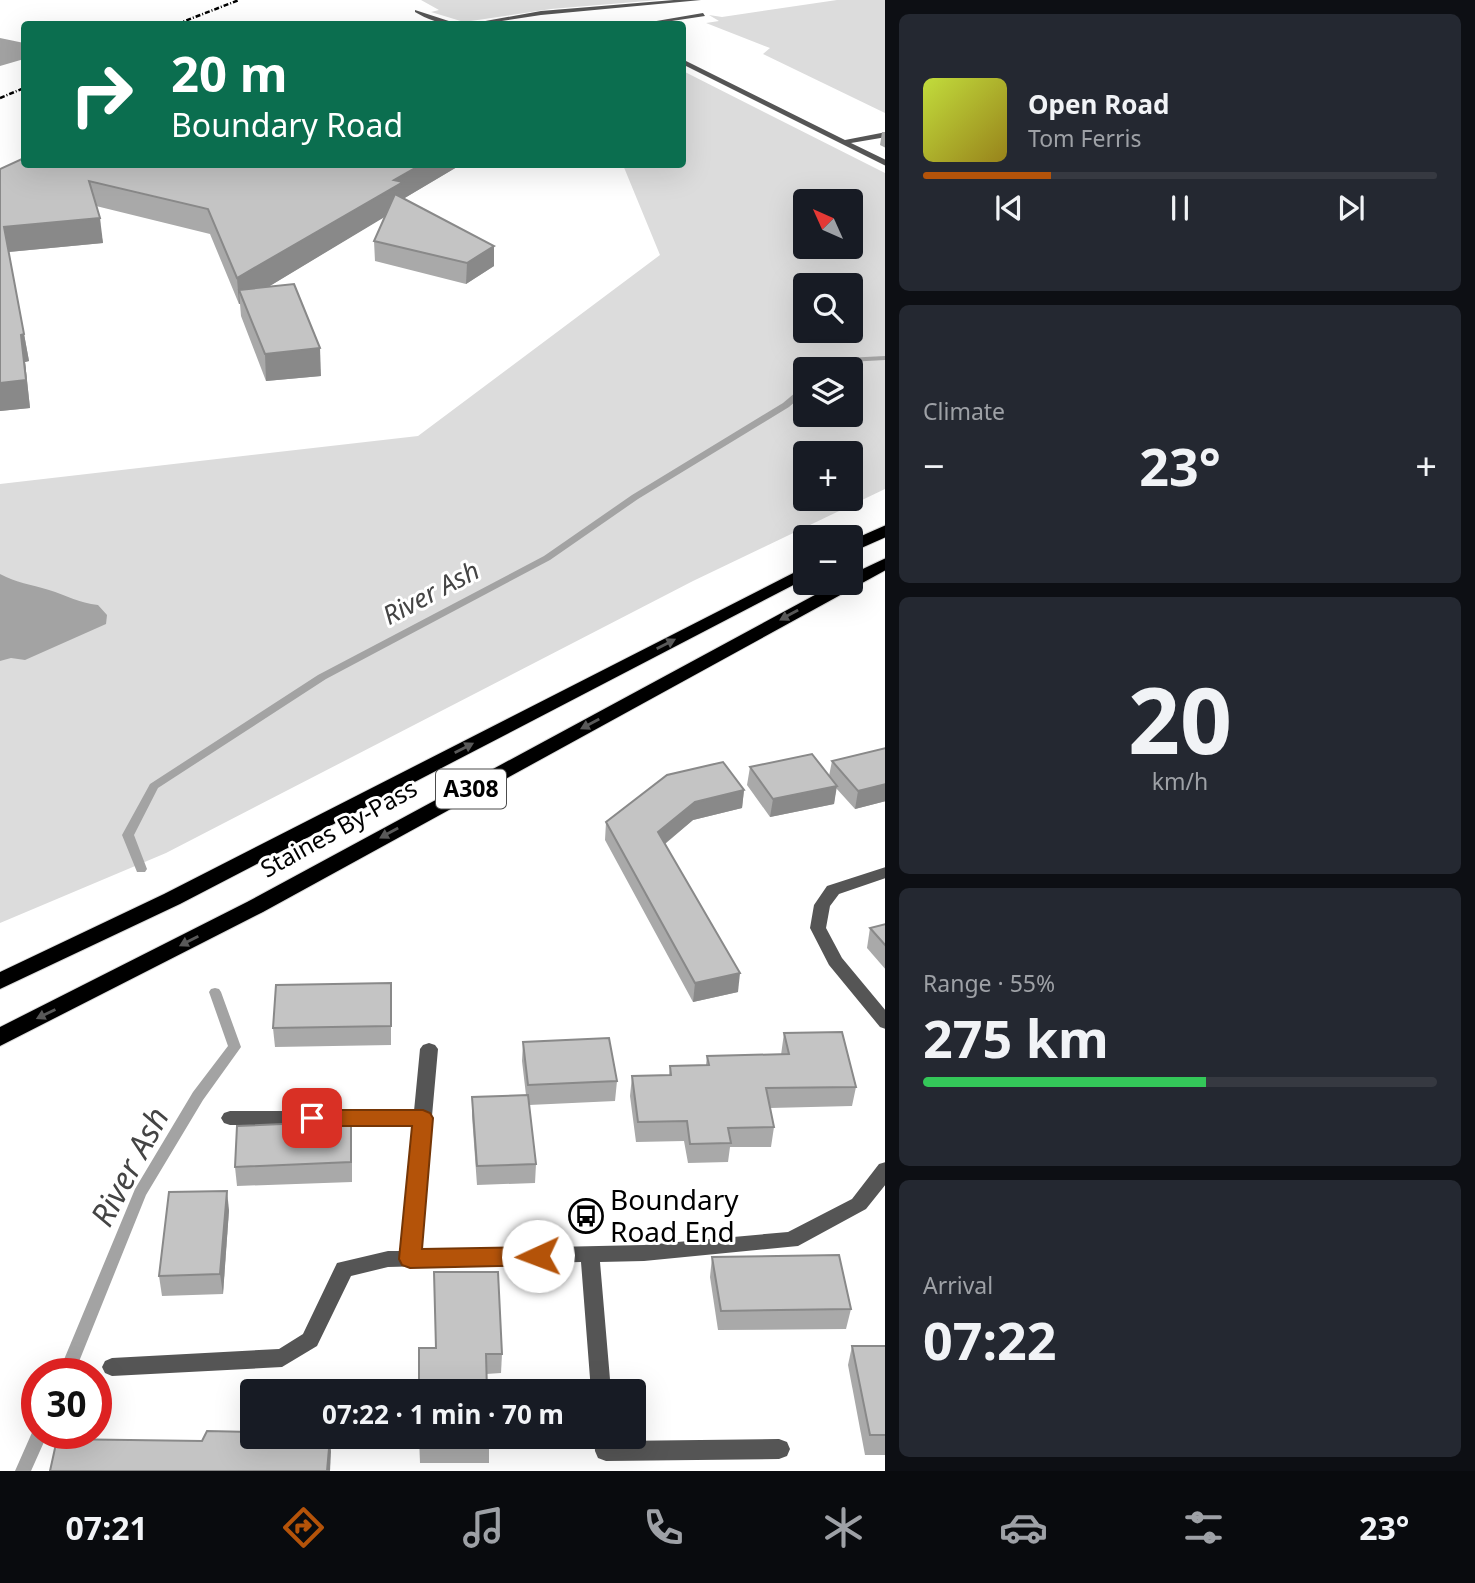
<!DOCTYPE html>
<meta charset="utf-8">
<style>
body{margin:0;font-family:"Noto Sans",sans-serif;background:#242831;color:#f1f3f6;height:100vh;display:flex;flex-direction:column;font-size:26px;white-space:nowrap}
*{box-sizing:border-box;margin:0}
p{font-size:23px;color:#9ea1a6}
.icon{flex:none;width:38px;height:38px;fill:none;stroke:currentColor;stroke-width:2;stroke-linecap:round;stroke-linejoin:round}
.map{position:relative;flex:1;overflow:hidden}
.details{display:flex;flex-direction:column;gap:14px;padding:14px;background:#0d0f14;width:590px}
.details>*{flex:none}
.guide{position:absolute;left:21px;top:21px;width:665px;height:147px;border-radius:7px;box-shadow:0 7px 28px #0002;background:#0b6e4f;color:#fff;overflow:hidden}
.needle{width:46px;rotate:315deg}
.tools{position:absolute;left:793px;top:189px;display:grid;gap:14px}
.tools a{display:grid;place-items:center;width:70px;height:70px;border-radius:7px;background:#171b24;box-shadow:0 7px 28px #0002;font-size:35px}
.speed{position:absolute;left:21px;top:1358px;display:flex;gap:14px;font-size:35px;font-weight:700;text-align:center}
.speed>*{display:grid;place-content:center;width:91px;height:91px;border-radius:50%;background:#171b24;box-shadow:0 7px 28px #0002;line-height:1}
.speed .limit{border:10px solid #d22;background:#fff;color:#111}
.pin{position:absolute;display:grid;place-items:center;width:60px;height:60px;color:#fff;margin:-30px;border-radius:14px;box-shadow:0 4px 10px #0006}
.me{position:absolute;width:77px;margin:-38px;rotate:268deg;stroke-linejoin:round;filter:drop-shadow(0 0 5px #0008)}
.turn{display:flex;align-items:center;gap:24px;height:147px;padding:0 35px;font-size:32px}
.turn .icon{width:91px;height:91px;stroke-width:2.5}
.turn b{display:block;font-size:49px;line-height:60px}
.big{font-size:52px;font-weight:700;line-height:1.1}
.details .widget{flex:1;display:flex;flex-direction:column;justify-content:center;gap:10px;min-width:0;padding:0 24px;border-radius:10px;background:#242831}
.details .dial{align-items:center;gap:0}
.dial b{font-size:91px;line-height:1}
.song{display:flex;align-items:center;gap:21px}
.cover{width:84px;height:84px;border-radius:10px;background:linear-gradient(135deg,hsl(70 70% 55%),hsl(50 70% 35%))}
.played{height:7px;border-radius:4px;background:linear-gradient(90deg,#b45309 25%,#363941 25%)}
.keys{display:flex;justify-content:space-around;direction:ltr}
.heat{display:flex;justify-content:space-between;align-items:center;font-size:38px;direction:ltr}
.charge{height:10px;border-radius:5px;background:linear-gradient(90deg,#34c759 55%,#363941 0)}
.trip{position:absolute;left:240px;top:1379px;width:406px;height:70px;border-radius:7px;background:#171b24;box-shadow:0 7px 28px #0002;font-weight:700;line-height:70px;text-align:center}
.dock{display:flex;height:112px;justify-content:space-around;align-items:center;background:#090b0e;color:#9ea1a6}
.dock .icon{width:49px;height:49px}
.dock .current{color:#b45309}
.dock b{font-size:32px;color:#f1f3f6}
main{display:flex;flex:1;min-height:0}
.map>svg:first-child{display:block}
.green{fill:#dcdcdc;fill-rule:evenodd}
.water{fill:#a3a3a3}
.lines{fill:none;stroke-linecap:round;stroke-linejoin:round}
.stream{fill:#a3a3a3;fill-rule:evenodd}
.trunk-casing{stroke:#dbdbdb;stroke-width:2}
.service{fill:#555;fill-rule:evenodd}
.minor{fill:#555;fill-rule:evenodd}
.trunk{fill:#000;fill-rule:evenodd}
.rail{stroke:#000;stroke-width:2.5;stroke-dasharray:5 2 1 2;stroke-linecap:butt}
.wall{fill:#a9a9a9}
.shaded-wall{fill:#898989}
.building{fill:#c4c4c4;stroke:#898989;stroke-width:2}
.oneway{fill:#595959}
.route{fill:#b45309;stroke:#753606;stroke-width:2}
.labels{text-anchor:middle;stroke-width:6;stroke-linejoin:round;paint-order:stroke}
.shield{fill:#fff;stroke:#4c4c4c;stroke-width:2}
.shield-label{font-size:23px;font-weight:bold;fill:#000}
.street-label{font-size:24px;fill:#000;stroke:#fff}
.water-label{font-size:26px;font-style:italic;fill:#444;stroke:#fff}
.near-poi-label{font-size:28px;fill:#000;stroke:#fff;text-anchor:start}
.near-water-label{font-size:32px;font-style:italic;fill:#444;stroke:#fff}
</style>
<main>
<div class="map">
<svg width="886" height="1471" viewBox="0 0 886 1471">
<rect width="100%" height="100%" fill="#fff"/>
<g class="green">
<polygon points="421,0 659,0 551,9 464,22 431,12 439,10"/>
<polygon points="837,0 885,0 885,113 763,54 770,48 706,23 719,21 709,15 722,17"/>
<path d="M683 71 885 173V489L693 581 166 853 0 923V484L418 436 660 255 623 165 682 164ZM805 201H850V247H805ZM805 285H850V331H805ZM805 369H850V415H805ZM805 453H850V499H805Z"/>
</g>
<g class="water">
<polygon points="0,38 24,43 24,59 0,66"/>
<path d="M0 574C17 583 30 584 49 590 66 595 79 603 98 605L107 615 106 624 25 660 11 658 0 661Z"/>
</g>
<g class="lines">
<g class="stream">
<polygon points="886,356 886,360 848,362 833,369 824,369 846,358"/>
<polygon points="802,387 805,387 805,393 789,407 638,499 550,560 326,679 158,788 134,835 147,869 145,872 137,872 122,835 150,784 318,675 544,556 632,495 783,403"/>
<polygon points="215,988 219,989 221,992 241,1047 203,1100 146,1195 74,1374 58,1374 135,1189 193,1092 228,1046 209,992 211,989"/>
<polygon points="37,1427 37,1433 48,1433 31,1471 15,1471 34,1428"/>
</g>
<g class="trunk-casing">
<g id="trunk">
<polygon points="886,525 886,537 850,553 850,541"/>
<polygon points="886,558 886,570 263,912 0,1046 0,1027 247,902 837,583 850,583 850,575"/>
<polygon points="805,567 805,579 180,904 0,989 0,972 164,894"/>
</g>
</g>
<g class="service">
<polygon points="674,0 701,0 541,15 482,24 469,24 541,11"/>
<path d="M415 10 458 24C443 25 428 20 415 12Z"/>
<polygon points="703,13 705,16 652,24 639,24"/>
</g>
<g class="minor">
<polygon points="682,59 845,140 886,132 886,137 851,143 886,160 886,166 682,64"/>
<polygon points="886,867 886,878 839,894 830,906 826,928 842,958 886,1011 886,1029 880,1027 829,965 810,928 814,905 827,886"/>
<polygon points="429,1043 435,1045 438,1049 420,1250 644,1245 788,1232 852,1199 879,1164 886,1162 886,1184 866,1209 798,1246 644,1261 600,1262 611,1391 591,1391 581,1262 388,1267 351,1276 317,1346 282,1367 112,1376 105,1373 102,1367 105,1361 112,1358 279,1349 303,1334 337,1263 388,1251 401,1251 413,1125 230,1125 224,1123 221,1118 224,1113 230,1111 414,1111 420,1049 423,1045"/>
<polygon points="594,1437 615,1437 616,1441 779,1439 787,1442 790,1449 787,1456 779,1459 606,1461 598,1458 595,1451"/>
</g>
<use href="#trunk" class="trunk"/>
<g class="rail">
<polyline points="177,24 239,0"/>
<polyline points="0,98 24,88"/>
</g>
</g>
<g class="wall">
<polygon points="882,132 886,132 886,148 880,145"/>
<polygon points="24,164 462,164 403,199 494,266 466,284 375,261 374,241 385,216 268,287 321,376 266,381 241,316 240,304 239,304 210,234 96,206 103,243 9,252 29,361 25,362 30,408 0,411 0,169"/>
<polygon points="886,748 886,801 855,809 836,788 834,804 770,817 747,785 750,767 829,776 832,761"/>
<polygon points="744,790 742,808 693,820 665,844 738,992 693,1002 605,840 606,822"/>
<polygon points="886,924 886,970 867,948 870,928"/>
<polygon points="391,983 391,1045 275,1047 273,1028"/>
<polygon points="784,1033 856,1087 852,1106 770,1108 774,1127 771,1147 730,1147 728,1162 688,1163 684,1141 636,1142 630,1096 632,1076 669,1076 670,1066 706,1065 707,1056 781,1055"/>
<polygon points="523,1042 617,1081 615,1101 529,1105 536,1164 535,1183 477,1185 472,1116 472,1097 526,1095 522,1061"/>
<polygon points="352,1141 352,1182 237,1186 235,1167"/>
<polygon points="229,1210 223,1294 162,1296 159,1276"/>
<polygon points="712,1257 851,1309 846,1329 718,1330 710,1277"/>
<polygon points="852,1346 886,1346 886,1455 865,1455 848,1365"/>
<polygon points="419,1348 502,1354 501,1373 486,1374"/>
<polygon points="419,1437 489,1437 489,1463 420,1463"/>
</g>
<g class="shaded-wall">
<polygon points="422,164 462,164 403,199 403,206 243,302 239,290 240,304 239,304 237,278 394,180"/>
<polygon points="100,218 103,243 8,252 4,227"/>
<polygon points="494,246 494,266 466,284 467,263"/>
<polygon points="24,334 29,361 25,362 30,408 0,411 0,383 21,335"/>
<polygon points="320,348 321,376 266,381 265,354"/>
<polygon points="886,784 886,801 855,809 858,791"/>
<polygon points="837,786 834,804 770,817 773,799"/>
<polygon points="744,790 742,808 693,820 656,851 658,832 695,802"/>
<polygon points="740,973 738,992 693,1002 695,983"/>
<polygon points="227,1191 229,1210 223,1294 220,1274"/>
<polygon points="330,1437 331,1452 330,1471 327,1471"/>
</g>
<g class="building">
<polygon points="24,158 24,164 422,164 394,180 403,182 237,278 208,209 89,181 100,218 4,227 24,334 21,335 26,380 0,383 0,169"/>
<polygon points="395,194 494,246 467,263 374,241"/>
<polygon points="294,284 320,348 265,354 239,290"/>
<polygon points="886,748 886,784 858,791 832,761"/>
<polygon points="812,754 837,786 773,799 750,767"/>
<polygon points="723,762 744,790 695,802 658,832 740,973 695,983 606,822 667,775"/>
<polygon points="886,924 886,946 870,928"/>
<polygon points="391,983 391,1026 273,1028 276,985"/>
<polygon points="842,1032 856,1087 766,1088 774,1127 728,1128 731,1143 690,1144 687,1121 638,1122 632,1076 671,1075 670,1066 709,1065 707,1056 789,1054 784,1033"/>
<polygon points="609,1038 617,1081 528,1085 523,1042"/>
<polygon points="528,1095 536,1164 477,1166 472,1097"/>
<polygon points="351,1121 351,1162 235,1167 237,1126"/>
<polygon points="227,1191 220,1274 159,1276 169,1192"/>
<polygon points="839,1255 851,1309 721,1311 712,1257"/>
<polygon points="434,1272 498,1272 502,1354 486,1354 487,1391 419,1391 419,1348 436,1348"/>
<polygon points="852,1346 886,1346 886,1435 870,1435"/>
<polygon points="207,1431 252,1432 252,1437 330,1437 327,1471 50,1471 57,1439 202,1441"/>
<polygon points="419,1437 489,1437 489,1443 419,1444"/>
</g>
<defs><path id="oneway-solid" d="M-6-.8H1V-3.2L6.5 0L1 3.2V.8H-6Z" transform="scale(1.75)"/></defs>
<g class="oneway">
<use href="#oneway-solid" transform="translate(789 615) rotate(151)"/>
<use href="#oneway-solid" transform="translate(666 644) rotate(-27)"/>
<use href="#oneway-solid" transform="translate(590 724) rotate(152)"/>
<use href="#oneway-solid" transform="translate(464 748) rotate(-27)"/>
<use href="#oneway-solid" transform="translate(389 833) rotate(151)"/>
<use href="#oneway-solid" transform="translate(189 941) rotate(153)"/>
<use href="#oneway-solid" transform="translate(46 1014) rotate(154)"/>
</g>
<polygon class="route" points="312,1110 423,1110 430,1113 433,1118 422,1249 538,1247 546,1249 549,1256 546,1262 538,1265 410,1268 402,1265 399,1259 412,1126 312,1126 305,1124 302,1118 305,1113"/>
<defs>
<g id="bus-ring" transform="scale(1.75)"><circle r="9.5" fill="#fff" stroke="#000" stroke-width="1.5"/><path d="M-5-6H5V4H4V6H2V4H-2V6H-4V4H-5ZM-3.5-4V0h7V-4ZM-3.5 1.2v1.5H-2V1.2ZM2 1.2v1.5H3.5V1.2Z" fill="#000"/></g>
</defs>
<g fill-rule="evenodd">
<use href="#bus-ring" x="586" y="1216"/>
</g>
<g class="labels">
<rect class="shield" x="436" y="769.5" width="70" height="39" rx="5"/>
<g class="shield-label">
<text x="471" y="797">A308</text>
</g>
<g class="street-label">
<text transform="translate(339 829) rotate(-29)" y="8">Staines By-Pass</text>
</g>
<g class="water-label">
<text transform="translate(431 593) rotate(-28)" y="9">River Ash</text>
</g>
<g class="near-poi-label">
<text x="610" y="1210">Boundary<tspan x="610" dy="32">Road End</tspan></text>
</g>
<g class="near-water-label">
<text transform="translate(130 1167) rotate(-62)" y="11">River Ash</text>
</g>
</g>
</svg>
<div class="tools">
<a><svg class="needle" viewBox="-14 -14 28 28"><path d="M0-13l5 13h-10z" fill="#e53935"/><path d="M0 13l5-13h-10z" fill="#9ea1a6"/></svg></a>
<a><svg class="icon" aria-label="search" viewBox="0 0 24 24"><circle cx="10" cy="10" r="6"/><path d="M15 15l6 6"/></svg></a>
<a><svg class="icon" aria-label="layers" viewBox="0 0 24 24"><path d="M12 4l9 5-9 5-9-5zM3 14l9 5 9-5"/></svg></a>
<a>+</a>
<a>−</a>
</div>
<div class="speed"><div class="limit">30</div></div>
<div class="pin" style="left:312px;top:1118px;background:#d93025"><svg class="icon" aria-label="arrive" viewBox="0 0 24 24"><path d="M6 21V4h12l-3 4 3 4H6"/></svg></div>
<svg class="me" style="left:538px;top:1256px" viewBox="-20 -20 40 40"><circle r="19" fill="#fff"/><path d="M0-13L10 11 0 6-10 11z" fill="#b45309"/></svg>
<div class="trip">07:22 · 1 min · 70 m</div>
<div class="guide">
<div class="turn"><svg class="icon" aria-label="right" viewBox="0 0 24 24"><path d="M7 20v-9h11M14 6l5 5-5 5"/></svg><div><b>20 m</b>Boundary Road</div></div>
</div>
</div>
<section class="details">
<div class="widget">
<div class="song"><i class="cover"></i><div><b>Open Road</b><p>Tom Ferris</p></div></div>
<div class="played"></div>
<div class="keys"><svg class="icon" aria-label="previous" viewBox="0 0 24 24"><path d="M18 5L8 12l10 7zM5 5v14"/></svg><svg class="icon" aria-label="pause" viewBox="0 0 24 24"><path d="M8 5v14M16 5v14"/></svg><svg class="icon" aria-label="next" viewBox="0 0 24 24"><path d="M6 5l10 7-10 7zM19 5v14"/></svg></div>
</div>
<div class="widget"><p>Climate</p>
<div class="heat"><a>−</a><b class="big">23°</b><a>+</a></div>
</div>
<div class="widget dial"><b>20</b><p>km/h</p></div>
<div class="widget"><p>Range · 55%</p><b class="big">275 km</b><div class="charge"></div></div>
<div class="widget"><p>Arrival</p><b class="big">07:22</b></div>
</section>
</main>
<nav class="dock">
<b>07:21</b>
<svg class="icon current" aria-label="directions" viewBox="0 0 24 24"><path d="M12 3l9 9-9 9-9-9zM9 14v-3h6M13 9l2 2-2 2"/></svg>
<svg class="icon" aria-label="music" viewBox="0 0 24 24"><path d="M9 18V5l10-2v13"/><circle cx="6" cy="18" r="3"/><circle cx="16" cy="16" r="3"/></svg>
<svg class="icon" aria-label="phone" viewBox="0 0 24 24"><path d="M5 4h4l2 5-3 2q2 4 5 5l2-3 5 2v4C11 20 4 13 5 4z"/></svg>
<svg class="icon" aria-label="climate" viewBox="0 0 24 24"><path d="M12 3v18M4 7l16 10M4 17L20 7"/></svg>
<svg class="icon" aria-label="car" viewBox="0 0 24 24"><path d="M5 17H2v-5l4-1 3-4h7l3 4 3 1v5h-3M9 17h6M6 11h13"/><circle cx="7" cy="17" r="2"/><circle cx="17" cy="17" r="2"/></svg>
<svg class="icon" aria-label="filters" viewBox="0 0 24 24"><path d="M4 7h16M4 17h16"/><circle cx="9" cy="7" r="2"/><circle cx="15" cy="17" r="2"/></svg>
<b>23°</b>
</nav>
